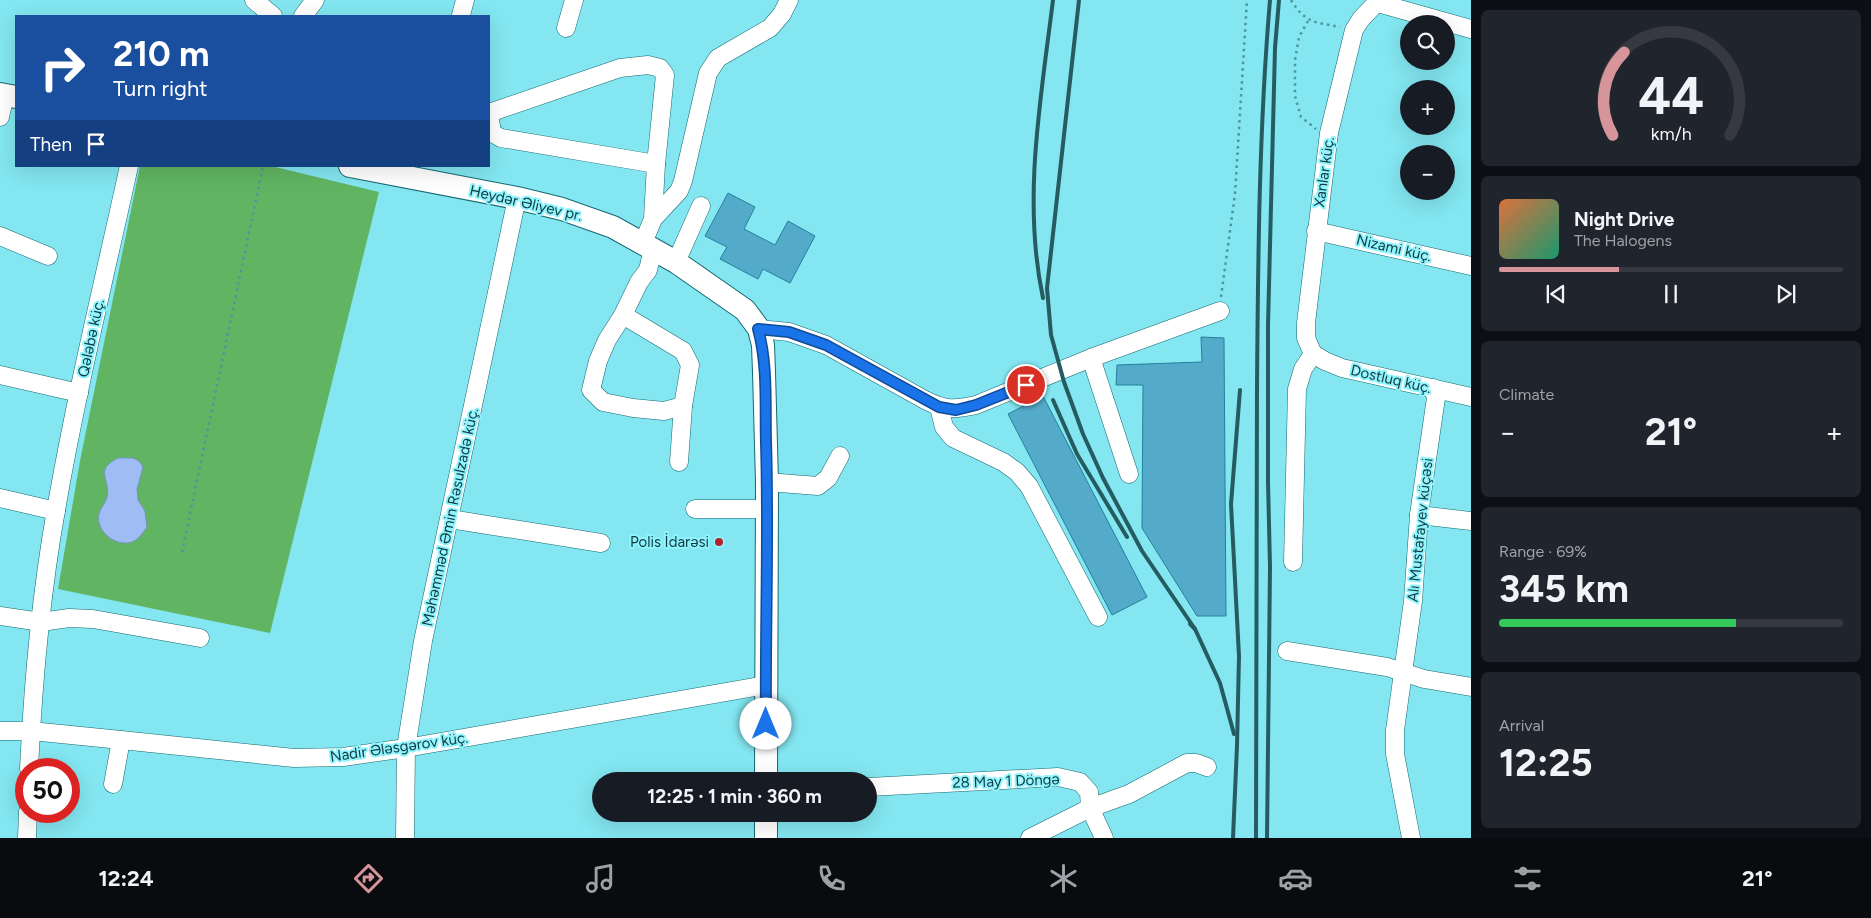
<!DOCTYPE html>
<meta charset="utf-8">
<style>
body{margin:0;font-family:Figtree,sans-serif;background:#20242c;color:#f1f3f6;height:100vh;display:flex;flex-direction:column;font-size:19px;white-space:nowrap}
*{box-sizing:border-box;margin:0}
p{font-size:16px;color:#9ea1a6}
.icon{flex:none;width:28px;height:28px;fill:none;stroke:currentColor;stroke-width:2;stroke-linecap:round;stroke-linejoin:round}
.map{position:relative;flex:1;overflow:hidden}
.drawer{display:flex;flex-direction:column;gap:10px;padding:10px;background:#0d0f14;width:400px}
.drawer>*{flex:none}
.top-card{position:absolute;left:15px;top:15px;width:475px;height:152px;border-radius:0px;box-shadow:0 5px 20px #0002;background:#1a4fa0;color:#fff;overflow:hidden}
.fabs{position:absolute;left:1400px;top:15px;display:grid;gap:10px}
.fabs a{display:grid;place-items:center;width:55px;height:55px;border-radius:50%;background:#171b24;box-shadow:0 5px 20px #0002;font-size:25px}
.speed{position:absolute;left:15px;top:758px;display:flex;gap:10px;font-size:25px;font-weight:700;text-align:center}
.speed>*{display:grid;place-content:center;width:65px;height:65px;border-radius:50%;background:#171b24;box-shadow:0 5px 20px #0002;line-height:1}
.speed .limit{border:8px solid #d22;background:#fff;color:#111}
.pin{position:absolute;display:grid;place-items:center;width:42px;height:42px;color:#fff;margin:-21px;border:2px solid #fff;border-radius:50%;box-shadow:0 1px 5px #0007}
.me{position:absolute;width:55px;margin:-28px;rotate:0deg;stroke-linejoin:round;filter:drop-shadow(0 0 4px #0008)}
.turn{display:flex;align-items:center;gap:18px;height:105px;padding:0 15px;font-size:22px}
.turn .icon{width:65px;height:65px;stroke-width:2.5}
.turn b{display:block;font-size:35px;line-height:42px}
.then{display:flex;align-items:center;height:48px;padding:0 15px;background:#0003;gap:10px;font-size:19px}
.big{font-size:38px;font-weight:700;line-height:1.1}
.drawer .card{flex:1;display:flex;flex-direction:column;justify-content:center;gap:8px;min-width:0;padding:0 18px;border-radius:8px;background:#20242c}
.drawer .dial{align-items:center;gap:0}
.dial svg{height:130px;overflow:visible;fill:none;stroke:#363941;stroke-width:7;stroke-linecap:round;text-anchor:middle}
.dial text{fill:#f1f3f6;stroke:none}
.song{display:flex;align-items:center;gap:15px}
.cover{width:60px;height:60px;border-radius:8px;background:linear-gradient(135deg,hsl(20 70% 55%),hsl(160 70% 35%))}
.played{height:5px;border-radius:2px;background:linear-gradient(90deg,#d6959b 35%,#363941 35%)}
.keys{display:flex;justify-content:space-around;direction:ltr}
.heat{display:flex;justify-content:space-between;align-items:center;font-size:28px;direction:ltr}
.charge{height:8px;border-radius:4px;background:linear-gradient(90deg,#34c759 69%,#363941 0)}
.trip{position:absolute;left:592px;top:772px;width:285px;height:50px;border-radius:25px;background:#171b24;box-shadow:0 5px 20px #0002;font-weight:700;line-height:50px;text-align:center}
.dock{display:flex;height:80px;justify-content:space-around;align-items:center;background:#090b0e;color:#9ea1a6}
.dock .icon{width:35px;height:35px}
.dock .active{color:#d6959b}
.dock b{font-size:22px;color:#f1f3f6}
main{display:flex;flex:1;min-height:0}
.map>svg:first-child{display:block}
.forest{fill:#61b562}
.water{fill:#a0bcf5;stroke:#7495be}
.building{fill:#54aac9;stroke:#23809d}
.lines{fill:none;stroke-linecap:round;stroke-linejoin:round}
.minor-casing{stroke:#156970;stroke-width:19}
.major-casing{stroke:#156970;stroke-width:24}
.path{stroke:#4c969d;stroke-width:2.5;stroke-dasharray:2.5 4;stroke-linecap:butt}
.minor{stroke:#fff;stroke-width:18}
.major{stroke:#fff;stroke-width:22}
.rail{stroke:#255c61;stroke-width:4}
.route-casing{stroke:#114b97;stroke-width:12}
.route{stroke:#1a73e8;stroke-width:9}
.poi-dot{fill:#b4232b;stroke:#90f4fe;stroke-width:2}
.labels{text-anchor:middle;stroke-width:4;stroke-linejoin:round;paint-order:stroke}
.street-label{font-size:15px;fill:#0f3b3f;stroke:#90f4fe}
.poi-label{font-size:15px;fill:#0f3b3f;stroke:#90f4fe;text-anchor:end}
</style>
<main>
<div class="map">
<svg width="1471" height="838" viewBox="0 0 1471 838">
<rect width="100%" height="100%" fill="#83e6f0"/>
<polygon class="forest" points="140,166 271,166 379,192 270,633 58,589 80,461"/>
<path class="water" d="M118 458H133L139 461 143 467 137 489 138 500 145 511 147 527C144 531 139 539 134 541 118 549 95 532 99 514 100 508 106 503 107 497 111 478 93 471 118 458Z"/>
<g class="building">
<polygon points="728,193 755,207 744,229 775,245 788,221 815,236 790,283 763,269 758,279 720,259 727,247 705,236"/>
<polygon points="1201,337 1224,338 1226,616 1197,616 1142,528 1143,385 1116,385 1117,365 1202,362"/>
<polygon points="1043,396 1147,597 1112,615 1008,414"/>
</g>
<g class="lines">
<g class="minor-casing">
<g id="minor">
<polyline points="254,0 273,16"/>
<polyline points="1378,3 1471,29"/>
<polyline points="461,15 465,0"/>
<polyline points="303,16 315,0"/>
<polyline points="566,28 574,0"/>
<polyline points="489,113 620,68 648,65 660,68 665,75 656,164 653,219 643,243"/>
<polyline points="489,113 492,133 501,138 656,164"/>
<polyline points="0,117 5,95"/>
<polyline points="653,219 679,191 683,181 708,73 718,58 770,28 782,14 789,0"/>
<polyline points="1316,231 1471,266"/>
<polyline points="0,236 48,256"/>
<polyline points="676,262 701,206"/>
<polyline points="623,315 683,351 690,365 683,406 664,411 633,408 603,402 591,390 598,361 607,340 623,315 639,282 648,270 653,249"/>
<path d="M759 329 789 332 826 345 925 400C945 410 954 410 976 405L1091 358 1220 311"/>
<polyline points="1313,354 1306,338 1306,323 1329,133 1354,30 1361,19 1379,0"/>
<polyline points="1313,354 1325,361 1342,368 1471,397"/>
<polyline points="1091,358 1129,474"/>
<polyline points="0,375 79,393"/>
<polyline points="939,407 944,427 953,438 1003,462 1017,472 1029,486 1098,617"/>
<polyline points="679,462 683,406"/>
<polyline points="767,482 818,486 828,478 840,456"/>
<polyline points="0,498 56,511"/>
<polyline points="695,509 767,509"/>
<polyline points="1419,515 1471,521"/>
<polyline points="450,519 601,543"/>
<polyline points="1293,562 1297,389 1303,369 1313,354"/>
<polyline points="0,616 41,622 69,618 93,619 200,638"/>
<polyline points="1287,651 1387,667 1424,679 1471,687"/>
<polyline points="0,731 31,731 121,740 294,758 343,757 406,748 766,685"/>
<path d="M29 769C33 683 41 594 56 510 76 394 104 280 129 166"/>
<polyline points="113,784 121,740"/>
<polyline points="869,787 1058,777 1080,782 1089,792 1090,808 1104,838"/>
<polyline points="27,838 28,811"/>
<polyline points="405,838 406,748 423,641 517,198"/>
<polyline points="1030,838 1090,808 1129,794 1187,763 1196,763 1207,767"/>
<polyline points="1411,838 1395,754 1395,730 1413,601 1419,515 1426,466 1436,398 1433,388"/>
</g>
</g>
<g class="major-casing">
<g id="major">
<polyline points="0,94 16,97"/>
<polyline points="350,166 517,198 562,209 613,227 676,262 745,310 759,329 763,345 764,372 767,482 766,781"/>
<polyline points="766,814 766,838"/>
</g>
</g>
<g class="path">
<path d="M1291 0C1306 24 1315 22 1340 27"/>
<polyline points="1308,21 1299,37 1295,60 1295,96 1301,117 1316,129"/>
<polyline points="1221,297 1235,194 1247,0"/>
<polyline points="182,552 263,166"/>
</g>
<use href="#minor" class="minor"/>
<use href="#major" class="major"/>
<g class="rail">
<polyline points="1079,0 1047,288 1051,335 1064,382 1083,434 1103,478 1142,551 1195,629"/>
<path d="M1043 298C1022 200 1041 98 1053 0"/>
<polyline points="1053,400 1077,454 1127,537"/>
<polyline points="1190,624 1195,629 1220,683 1234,734"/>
<polyline points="1233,838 1237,746 1239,656 1231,504 1240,390"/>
<path d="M1256 838C1257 688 1256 537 1257 387 1258 258 1259 129 1270 0"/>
<polyline points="1267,838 1270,567 1268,482 1268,325 1275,48 1279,0"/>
</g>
</g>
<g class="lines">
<g class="route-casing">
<path id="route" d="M766 724C765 630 769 536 766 442 765 405 768 365 758 329L789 332 826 345 939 407 956 410 976 405 1026 385"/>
</g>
<use href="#route" class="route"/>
</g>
<circle class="poi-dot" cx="719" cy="542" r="5"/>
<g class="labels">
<g class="street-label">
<text transform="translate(1324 172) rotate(-82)" y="5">Xanlar küç.</text>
<text transform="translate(526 203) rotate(13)" y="5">Heydər Əliyev pr.</text>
<text transform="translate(1394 248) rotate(13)" y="5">Nizami küç.</text>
<text transform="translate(91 338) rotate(-78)" y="5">Qələbə küç.</text>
<text transform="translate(1391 379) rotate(13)" y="5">Dostluq küç.</text>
<text transform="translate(450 517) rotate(-78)" y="5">Məhəmməd Əmin Rəsulzadə küç.</text>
<text transform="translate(1420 530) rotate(-84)" y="5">Alı Mustafayev küçəsi</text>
<text transform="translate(399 747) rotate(-8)" y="5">Nadir Ələsgərov küç.</text>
<text transform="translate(1006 781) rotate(-2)" y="5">28 May 1 Döngə</text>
</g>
<g class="poi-label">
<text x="709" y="547">Polis İdarəsi</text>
</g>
</g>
</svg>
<div class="fabs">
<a><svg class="icon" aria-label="search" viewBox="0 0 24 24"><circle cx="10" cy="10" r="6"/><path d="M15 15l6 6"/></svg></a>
<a>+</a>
<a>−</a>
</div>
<div class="speed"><div class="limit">50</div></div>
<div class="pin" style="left:1026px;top:385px;background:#d93025"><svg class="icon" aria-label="arrive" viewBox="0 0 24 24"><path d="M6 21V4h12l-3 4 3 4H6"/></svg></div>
<svg class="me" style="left:766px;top:724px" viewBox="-20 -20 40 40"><circle r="19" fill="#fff"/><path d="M0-13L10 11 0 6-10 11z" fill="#1a73e8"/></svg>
<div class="trip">12:25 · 1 min · 360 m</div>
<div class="top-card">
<div class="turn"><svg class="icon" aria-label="right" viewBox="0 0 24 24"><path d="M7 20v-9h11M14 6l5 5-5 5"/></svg><div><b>210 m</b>Turn right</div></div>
<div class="then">Then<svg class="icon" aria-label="arrive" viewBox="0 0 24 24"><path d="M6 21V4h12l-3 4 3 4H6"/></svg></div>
</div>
</div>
<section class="drawer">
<div class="card dial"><svg viewBox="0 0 100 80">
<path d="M14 69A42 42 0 1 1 86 69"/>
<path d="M14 69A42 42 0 0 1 21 18" stroke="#d6959b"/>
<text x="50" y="56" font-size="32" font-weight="700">44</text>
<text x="50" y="72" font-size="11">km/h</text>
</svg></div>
<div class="card">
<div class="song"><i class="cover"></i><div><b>Night Drive</b><p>The Halogens</p></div></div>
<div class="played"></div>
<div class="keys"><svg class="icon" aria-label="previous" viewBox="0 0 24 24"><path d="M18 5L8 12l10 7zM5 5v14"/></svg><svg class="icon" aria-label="pause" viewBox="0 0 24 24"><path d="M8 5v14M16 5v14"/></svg><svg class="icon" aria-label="next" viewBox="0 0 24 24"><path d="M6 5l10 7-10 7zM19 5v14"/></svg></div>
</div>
<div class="card"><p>Climate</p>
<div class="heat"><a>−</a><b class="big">21°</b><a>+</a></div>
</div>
<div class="card"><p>Range · 69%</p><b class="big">345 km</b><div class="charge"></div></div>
<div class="card"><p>Arrival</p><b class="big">12:25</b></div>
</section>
</main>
<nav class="dock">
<b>12:24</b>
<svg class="icon active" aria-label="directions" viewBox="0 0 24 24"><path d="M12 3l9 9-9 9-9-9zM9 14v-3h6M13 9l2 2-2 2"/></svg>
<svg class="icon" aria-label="music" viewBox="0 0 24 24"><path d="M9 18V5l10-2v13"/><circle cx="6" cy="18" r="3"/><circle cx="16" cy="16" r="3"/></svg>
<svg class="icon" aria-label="phone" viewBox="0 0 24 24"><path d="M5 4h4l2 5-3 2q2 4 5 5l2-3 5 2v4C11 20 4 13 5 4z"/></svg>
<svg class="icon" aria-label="climate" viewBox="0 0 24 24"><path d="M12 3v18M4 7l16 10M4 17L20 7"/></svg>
<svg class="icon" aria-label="car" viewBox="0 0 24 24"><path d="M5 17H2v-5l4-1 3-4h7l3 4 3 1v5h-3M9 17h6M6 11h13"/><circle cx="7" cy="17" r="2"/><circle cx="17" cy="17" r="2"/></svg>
<svg class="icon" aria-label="filters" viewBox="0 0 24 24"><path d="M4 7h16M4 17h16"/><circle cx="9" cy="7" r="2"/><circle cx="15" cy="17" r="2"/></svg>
<b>21°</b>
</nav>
